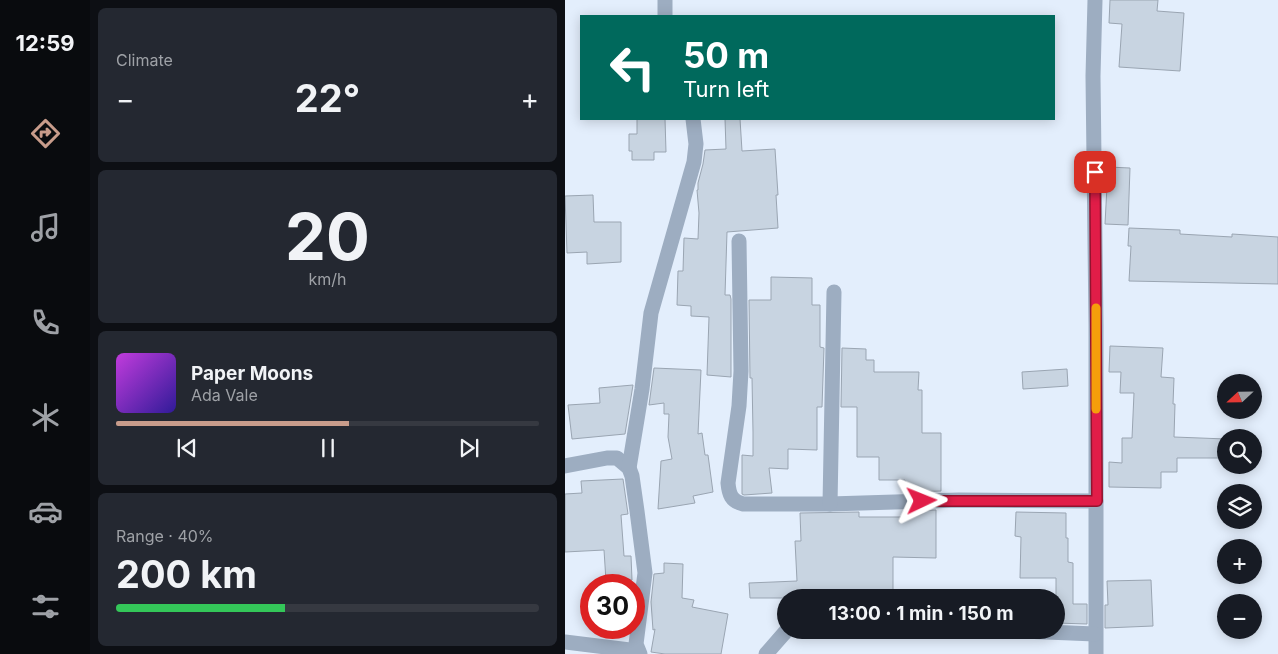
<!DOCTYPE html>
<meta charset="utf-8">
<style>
body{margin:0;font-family:Inter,sans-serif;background:#242831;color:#f1f3f6;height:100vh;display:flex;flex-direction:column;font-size:19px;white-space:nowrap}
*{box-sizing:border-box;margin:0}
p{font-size:16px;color:#9ea1a6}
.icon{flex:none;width:28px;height:28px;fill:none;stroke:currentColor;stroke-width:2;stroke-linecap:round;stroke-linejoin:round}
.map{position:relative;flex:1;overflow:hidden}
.side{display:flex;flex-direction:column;gap:8px;padding:8px;background:#0d0f14;width:475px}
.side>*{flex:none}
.banner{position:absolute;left:15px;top:15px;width:475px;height:105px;border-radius:0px;box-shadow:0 2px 12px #0003;background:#00695c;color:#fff;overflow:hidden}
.needle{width:32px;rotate:248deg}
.buttons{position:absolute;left:652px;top:374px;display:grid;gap:10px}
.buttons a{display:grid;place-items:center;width:45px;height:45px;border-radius:50%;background:#171b24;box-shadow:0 2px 12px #0003;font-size:25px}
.speed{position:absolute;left:15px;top:574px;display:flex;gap:10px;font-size:25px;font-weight:700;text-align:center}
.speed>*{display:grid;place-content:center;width:65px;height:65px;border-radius:50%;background:#171b24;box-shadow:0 2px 12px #0003;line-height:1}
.speed .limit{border:8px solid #d22;background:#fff;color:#111}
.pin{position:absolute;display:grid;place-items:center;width:42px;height:42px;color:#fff;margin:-21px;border-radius:10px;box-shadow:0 2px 8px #0006}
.me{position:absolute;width:55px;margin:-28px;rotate:88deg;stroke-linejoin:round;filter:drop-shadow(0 0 4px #0008)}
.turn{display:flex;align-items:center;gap:18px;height:105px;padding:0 20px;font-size:22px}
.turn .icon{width:65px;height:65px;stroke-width:2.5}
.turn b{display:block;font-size:35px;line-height:42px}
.big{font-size:38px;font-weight:700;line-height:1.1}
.side .card{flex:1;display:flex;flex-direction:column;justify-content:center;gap:8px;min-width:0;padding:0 18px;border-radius:8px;background:#242831}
.side .dial{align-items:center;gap:0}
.dial b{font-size:65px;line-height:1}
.song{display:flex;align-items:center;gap:15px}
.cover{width:60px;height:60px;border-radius:8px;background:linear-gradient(135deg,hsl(290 70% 55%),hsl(250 70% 35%))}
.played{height:5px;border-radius:2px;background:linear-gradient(90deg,#c89c8b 55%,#363941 55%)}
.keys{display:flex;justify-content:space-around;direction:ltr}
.heat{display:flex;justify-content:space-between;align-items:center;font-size:28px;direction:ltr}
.charge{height:8px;border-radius:4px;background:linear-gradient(90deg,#34c759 40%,#363941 0)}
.trip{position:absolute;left:212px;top:589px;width:288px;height:50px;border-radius:25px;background:#171b24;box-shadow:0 2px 12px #0003;font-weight:700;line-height:50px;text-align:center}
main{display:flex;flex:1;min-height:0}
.dock{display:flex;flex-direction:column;width:90px;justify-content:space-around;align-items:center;background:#090b0e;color:#9ea1a6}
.dock .icon{width:35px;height:35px}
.dock .selected{color:#c89c8b}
.dock b{font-size:22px;color:#f1f3f6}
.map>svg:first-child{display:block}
.building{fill:#c8d4e1;stroke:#9aa5b2}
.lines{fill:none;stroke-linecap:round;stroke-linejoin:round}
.minor{stroke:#9dadc1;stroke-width:15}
.route-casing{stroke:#92132f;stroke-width:12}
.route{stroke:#e11d48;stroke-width:9}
.slow{stroke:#f59e0b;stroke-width:9}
</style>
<main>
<nav class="dock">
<b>12:59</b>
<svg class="icon selected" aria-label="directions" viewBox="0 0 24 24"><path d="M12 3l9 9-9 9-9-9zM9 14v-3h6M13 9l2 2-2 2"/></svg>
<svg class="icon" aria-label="music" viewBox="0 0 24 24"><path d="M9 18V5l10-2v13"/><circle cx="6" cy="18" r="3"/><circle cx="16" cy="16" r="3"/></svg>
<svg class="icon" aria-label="phone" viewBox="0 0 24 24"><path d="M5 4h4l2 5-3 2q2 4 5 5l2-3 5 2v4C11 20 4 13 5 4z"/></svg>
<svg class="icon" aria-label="climate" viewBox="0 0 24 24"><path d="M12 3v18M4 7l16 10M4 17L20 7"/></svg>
<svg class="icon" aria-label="car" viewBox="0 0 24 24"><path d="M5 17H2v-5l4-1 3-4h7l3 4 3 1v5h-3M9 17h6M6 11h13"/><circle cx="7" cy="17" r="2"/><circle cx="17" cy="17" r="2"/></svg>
<svg class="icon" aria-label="filters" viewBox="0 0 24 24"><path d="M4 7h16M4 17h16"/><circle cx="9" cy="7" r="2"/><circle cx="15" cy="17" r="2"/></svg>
</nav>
<section class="side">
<div class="card"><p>Climate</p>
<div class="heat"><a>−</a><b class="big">22°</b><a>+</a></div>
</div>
<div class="card dial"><b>20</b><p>km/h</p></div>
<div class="card">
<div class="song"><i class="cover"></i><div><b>Paper Moons</b><p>Ada Vale</p></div></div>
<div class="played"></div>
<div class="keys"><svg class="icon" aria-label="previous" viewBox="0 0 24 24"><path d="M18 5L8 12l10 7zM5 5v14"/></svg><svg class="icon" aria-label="pause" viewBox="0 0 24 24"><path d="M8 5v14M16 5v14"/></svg><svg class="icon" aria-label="next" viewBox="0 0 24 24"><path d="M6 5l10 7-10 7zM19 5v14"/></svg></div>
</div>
<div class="card"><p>Range · 40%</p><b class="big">200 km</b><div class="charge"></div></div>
</section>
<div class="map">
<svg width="713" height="654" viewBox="0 0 713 654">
<rect width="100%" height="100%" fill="#e3eefc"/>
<g class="building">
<polygon points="545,0 593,0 592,11 619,13 615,71 554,67 557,24 544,23"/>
<polygon points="72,119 100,119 101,152 89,152 89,160 67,160 67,151 64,151 64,134 72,134"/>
<polygon points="160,119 175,119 177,151 210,149 213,195 211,195 213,228 162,232 160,295 165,295 166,299 166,377 142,375 144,317 126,316 126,306 112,305 113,271 118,271 119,238 133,239 134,213 132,190 133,190 133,183 138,164 140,150 161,149"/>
<polygon points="543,167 565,168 563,225 540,224"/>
<polygon points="28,195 29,222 56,222 56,262 22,264 22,252 2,253 0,196"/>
<polygon points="564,228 615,230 615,234 667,237 667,234 713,237 713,284 564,281 566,246 563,246"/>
<polygon points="206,277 247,278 247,305 255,305 255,347 259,348 257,407 252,407 252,450 223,449 223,469 204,468 207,493 179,495 177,494 177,455 188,456 188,432 187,378 185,378 184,300 206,300"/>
<polygon points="545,346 598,348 596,377 609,378 608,404 610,404 609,437 661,439 661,458 612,458 612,472 596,472 596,488 544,487 544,462 557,463 557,438 567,438 569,393 555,393 556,372 544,372"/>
<polygon points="277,348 301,349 301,360 309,360 309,372 354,372 353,390 357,390 357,433 376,433 376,491 340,492 340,480 314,480 314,457 292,457 292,407 276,407"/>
<polygon points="89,368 136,370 133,434 137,433 140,455 143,455 148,492 128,496 130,503 93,509 96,461 107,459 103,437 104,414 99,414 99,403 84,405"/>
<polygon points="502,369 503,386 458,389 457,372"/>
<polygon points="68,385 60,434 7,439 3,405 35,403 34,388"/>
<polygon points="58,479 63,514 56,515 59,556 66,556 67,580 41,581 39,550 0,552 0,494 17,493 16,481"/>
<polygon points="371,510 371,558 328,557 328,598 185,598 184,583 232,581 230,541 236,541 235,513 294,512 294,517 339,517 339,511"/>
<polygon points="451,512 501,513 501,538 503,538 503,562 508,563 508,604 522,604 522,624 491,623 491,578 455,578 456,537 450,536"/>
<polygon points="99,563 118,564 117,598 129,600 127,607 163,614 156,654 100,654 86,652 90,629 88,630 86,602 89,574 99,573"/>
<polygon points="586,580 588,626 540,628 540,605 543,605 542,581"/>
</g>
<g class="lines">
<g class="minor">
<polyline points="530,0 528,76 531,325 531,654"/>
<polyline points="100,16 100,0"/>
<path d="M174 241 176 371 174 406 163 483C164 494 166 501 178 504H265L394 500 531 501"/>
<polyline points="0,466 42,458 52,458 64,468 67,476 72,511 80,573 71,644 75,654"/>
<polyline points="64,468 77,389 86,313 129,162 131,144 128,119"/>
<polyline points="265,504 269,292"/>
<polyline points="432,630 530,634"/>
<polyline points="0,642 73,651"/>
<polyline points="201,654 222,630"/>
</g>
</g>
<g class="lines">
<g class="route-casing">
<polyline id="route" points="357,501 532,501 530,172"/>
</g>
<use href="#route" class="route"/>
<polyline class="slow" points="531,308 531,409"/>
</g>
</svg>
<div class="buttons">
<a><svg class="needle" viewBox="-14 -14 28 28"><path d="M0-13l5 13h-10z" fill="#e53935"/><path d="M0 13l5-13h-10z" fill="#9ea1a6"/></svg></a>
<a><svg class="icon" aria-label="search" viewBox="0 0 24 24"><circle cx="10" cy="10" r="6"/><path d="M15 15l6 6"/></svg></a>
<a><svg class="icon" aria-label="layers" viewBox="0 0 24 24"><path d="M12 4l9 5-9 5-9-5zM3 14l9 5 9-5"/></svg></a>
<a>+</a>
<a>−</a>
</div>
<div class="speed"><div class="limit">30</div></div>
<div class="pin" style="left:530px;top:172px;background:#d93025"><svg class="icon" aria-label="arrive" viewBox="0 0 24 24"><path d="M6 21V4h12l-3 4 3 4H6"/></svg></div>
<svg class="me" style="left:357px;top:501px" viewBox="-20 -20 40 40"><path d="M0-17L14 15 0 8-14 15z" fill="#e11d48" stroke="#fff" stroke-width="4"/></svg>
<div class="trip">13:00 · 1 min · 150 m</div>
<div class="banner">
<div class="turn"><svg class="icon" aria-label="left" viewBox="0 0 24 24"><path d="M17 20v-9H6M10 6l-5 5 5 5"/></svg><div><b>50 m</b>Turn left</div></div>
</div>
</div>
</main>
